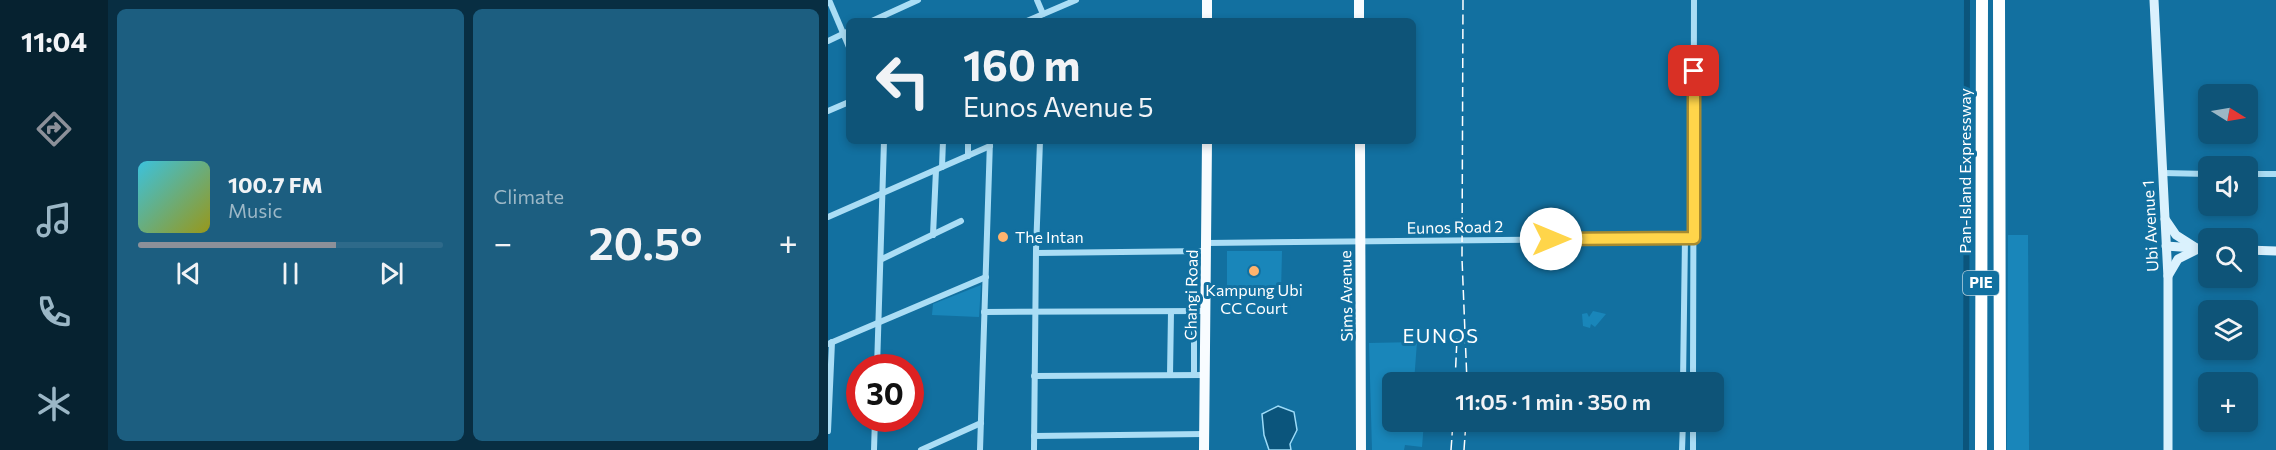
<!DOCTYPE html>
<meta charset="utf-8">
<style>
body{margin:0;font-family:Commissioner,sans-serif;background:#1c5e80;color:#f1f3f6;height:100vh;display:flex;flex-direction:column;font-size:22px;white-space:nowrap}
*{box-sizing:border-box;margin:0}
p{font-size:20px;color:#9bb7c6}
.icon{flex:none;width:33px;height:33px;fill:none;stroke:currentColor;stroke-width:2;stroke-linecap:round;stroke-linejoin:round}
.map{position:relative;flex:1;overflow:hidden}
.side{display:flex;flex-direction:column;gap:9px;padding:9px;background:#082e42;width:720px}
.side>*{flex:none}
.top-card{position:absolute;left:18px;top:18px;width:570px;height:126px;border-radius:9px;box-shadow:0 3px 9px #0003;background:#0e5478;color:#f1f3f6;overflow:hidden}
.needle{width:39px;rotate:101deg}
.controls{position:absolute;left:1370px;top:84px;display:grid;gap:12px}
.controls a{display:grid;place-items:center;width:60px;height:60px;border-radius:9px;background:#0e5478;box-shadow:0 3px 9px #0003;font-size:30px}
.speed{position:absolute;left:18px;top:354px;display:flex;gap:12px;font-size:30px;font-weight:700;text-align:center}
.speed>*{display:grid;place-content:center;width:78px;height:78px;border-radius:50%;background:#0e5478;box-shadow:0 3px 9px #0003;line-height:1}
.speed .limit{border:9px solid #d22;background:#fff;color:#111}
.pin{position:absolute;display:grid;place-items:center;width:51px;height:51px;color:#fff;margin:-26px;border-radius:12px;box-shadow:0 3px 9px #0006}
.me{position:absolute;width:66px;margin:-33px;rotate:90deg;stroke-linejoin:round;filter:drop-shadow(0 0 4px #0008)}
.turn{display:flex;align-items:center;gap:21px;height:126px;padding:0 18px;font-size:27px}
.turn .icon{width:78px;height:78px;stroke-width:2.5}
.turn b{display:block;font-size:42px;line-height:51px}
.big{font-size:45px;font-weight:600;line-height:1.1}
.side .widget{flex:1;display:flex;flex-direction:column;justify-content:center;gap:9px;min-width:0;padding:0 21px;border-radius:9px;background:#1c5e80}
.song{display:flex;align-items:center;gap:18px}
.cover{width:72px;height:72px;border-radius:9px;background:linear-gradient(135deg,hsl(190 70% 55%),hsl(60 70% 35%))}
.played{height:6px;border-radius:3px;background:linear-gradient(90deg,#8c9099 65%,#2e6a8a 65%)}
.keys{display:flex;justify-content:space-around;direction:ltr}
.heat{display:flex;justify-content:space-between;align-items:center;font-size:33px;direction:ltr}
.side .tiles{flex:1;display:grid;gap:9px;grid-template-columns:repeat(2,1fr)}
.trip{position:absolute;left:554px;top:372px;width:342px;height:60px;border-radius:9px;background:#0e5478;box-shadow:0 3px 9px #0003;font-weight:600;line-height:60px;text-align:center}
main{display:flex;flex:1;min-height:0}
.tab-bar{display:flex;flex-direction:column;width:108px;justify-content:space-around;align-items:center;background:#062230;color:#9bb7c6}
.tab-bar .icon{width:42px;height:42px}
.tab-bar .selected{color:#8c9099}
.tab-bar b{font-size:27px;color:#f1f3f6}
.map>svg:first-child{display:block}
.green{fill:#1986ba}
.water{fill:#0b557c;stroke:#9cdbf8;stroke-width:1.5}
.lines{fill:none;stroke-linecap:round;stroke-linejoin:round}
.canal{stroke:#0b557c;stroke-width:6}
.street{stroke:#aaddf5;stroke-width:6}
.secondary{stroke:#daf1fd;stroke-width:9}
.primary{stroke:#f8fcff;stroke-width:10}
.highway{stroke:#fff;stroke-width:12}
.rail{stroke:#fff;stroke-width:1.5;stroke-dasharray:10 4.5;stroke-linecap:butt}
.route-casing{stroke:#a68a30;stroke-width:15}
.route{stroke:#ffd54a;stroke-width:10}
.poi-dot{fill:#ffb46e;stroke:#1270a0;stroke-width:2}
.labels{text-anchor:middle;stroke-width:6;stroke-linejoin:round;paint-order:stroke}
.shield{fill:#1270a0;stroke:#b8d4e2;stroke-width:1.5}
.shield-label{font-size:15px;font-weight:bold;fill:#fff}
.street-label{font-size:16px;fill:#fff;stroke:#1270a0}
.poi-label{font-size:16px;fill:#fff;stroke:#1270a0;text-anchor:start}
.quarter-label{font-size:20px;letter-spacing:1.5px;fill:#fff;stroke:#1270a0}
</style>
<main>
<nav class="tab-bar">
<b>11:04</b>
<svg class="icon selected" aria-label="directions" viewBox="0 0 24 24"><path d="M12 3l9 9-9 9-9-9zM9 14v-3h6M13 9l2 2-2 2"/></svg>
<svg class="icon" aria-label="music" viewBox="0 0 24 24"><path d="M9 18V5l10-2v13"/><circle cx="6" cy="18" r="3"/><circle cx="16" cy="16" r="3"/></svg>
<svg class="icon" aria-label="phone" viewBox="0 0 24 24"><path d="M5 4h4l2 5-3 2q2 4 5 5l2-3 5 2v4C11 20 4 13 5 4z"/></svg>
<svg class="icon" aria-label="climate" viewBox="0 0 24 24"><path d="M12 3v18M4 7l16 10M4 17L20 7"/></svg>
</nav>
<section class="side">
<div class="tiles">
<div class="widget">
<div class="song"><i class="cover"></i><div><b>100.7 FM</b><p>Music</p></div></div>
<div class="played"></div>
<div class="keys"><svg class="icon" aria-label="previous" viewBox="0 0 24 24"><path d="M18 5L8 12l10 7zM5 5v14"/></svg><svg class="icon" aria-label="pause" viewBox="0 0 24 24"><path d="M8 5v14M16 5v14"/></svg><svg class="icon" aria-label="next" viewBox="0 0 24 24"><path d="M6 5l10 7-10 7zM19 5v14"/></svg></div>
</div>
<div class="widget"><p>Climate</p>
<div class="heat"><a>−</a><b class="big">20.5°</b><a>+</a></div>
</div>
</div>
</section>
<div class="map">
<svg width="1448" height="450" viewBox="0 0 1448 450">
<rect width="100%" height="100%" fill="#1270a0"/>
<g class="green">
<polygon points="1180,235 1200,235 1201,450 1179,450"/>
<polygon points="399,251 454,251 453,291 399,292"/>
<polygon points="153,285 151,317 104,315 105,304"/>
<polygon points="765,311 778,314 767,327 763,324 762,328 755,326 754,314 759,313 761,317"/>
<polygon points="589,342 586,382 564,382 564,422 596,422 594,447 577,445 576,450 544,450 541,343"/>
</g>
<polygon class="water" points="450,406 466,412 469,430 462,444 463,450 441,450 436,435 434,414"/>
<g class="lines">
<polyline class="canal" points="1138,450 1139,0"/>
<g class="street">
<polyline points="1,0 21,47"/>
<polyline points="209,0 215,14"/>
<polyline points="44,21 90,0"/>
<polyline points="199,21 248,0"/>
<polyline points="0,41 21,31"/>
<polyline points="0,111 21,102"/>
<polyline points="140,156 140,141"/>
<polyline points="114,167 115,141"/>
<polyline points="1335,173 1380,174"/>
<polyline points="1419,174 1448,174"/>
<polyline points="0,217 162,146"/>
<polyline points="105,235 108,170"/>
<polyline points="379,243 866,238"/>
<polyline points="208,253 378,251"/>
<polyline points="54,259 133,221"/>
<polyline points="366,311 366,375"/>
<polyline points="156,312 378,311"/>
<polyline points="0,344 158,277"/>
<polyline points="49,368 56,141"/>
<polyline points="342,375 343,312"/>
<polyline points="206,376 377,375"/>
<polyline points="855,382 857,238"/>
<polyline points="865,382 866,0"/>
<polyline points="0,431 4,342"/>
<polyline points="206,436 376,434"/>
<polyline points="46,450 47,418"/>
<polyline points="93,450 153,423"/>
<polyline points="152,450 162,141"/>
<polyline points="206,450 208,250 212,141"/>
<polyline points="854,450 855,422"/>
<polyline points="865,450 865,422"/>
</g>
<g class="secondary">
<polyline points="1326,0 1340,278 1340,450"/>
<polyline points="1337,219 1348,235 1370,249"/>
<polyline points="1338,246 1380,249"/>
<polyline points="1419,250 1448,251"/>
<polyline points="1340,276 1350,259 1370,249"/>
</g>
<g class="primary">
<polyline points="531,0 531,21"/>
<polyline points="379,21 379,0"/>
<polyline points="532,141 533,450"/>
<polyline points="376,450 379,141"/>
</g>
<g class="highway">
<polyline points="1171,0 1172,450"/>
<polyline points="1153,450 1154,0"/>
</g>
<g class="rail">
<polyline points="635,0 634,259 639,382"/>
<polyline points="627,382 629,338"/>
<polyline points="623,450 625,422"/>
<polyline points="636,450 638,422"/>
</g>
</g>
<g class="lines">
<g class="route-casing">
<polyline id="route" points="723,239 866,238 866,71"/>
</g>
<use href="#route" class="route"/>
</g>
<g class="poi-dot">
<circle cx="175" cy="237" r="6"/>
<circle cx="426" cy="271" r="6"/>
</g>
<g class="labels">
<rect class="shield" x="1135" y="271" width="36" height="24" rx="4.5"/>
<g class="shield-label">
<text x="1153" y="288">PIE</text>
</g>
<g class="street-label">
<text transform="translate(1137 171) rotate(-90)" y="6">Pan-Island Expressway</text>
<text transform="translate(1322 226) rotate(-93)" y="6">Ubi Avenue 1</text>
<text transform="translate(627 227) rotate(-1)" y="6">Eunos Road 2</text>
<text transform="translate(363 295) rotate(-89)" y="6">Changi Road</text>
<text transform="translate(518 296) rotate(-91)" y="6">Sims Avenue</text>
</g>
<g class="poi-label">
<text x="187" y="243">The Intan</text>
<text x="426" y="296" text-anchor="middle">Kampung Ubi<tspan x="426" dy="18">CC Court</tspan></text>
</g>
<g class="quarter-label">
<text x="613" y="343">EUNOS</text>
</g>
</g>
</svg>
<div class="controls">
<a><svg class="needle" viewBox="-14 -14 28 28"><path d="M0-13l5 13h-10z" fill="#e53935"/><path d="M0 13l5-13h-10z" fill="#9bb7c6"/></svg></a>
<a><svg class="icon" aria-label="sound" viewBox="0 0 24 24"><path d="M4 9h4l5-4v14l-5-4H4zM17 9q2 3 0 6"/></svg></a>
<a><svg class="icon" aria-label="search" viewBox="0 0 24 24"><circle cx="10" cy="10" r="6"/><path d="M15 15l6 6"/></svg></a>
<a><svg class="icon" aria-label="layers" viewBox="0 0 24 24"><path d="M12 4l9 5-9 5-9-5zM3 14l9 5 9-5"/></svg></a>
<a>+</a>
</div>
<div class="speed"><div class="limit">30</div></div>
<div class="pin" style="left:866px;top:71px;background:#d93025"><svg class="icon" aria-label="arrive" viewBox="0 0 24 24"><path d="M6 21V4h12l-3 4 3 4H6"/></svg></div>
<svg class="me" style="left:723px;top:239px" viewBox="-20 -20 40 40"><circle r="19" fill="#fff"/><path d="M0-13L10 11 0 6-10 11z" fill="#ffd54a"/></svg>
<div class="trip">11:05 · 1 min · 350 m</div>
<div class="top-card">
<div class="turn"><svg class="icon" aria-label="left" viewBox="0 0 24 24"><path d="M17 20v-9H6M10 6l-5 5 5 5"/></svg><div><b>160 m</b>Eunos Avenue 5</div></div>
</div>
</div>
</main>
